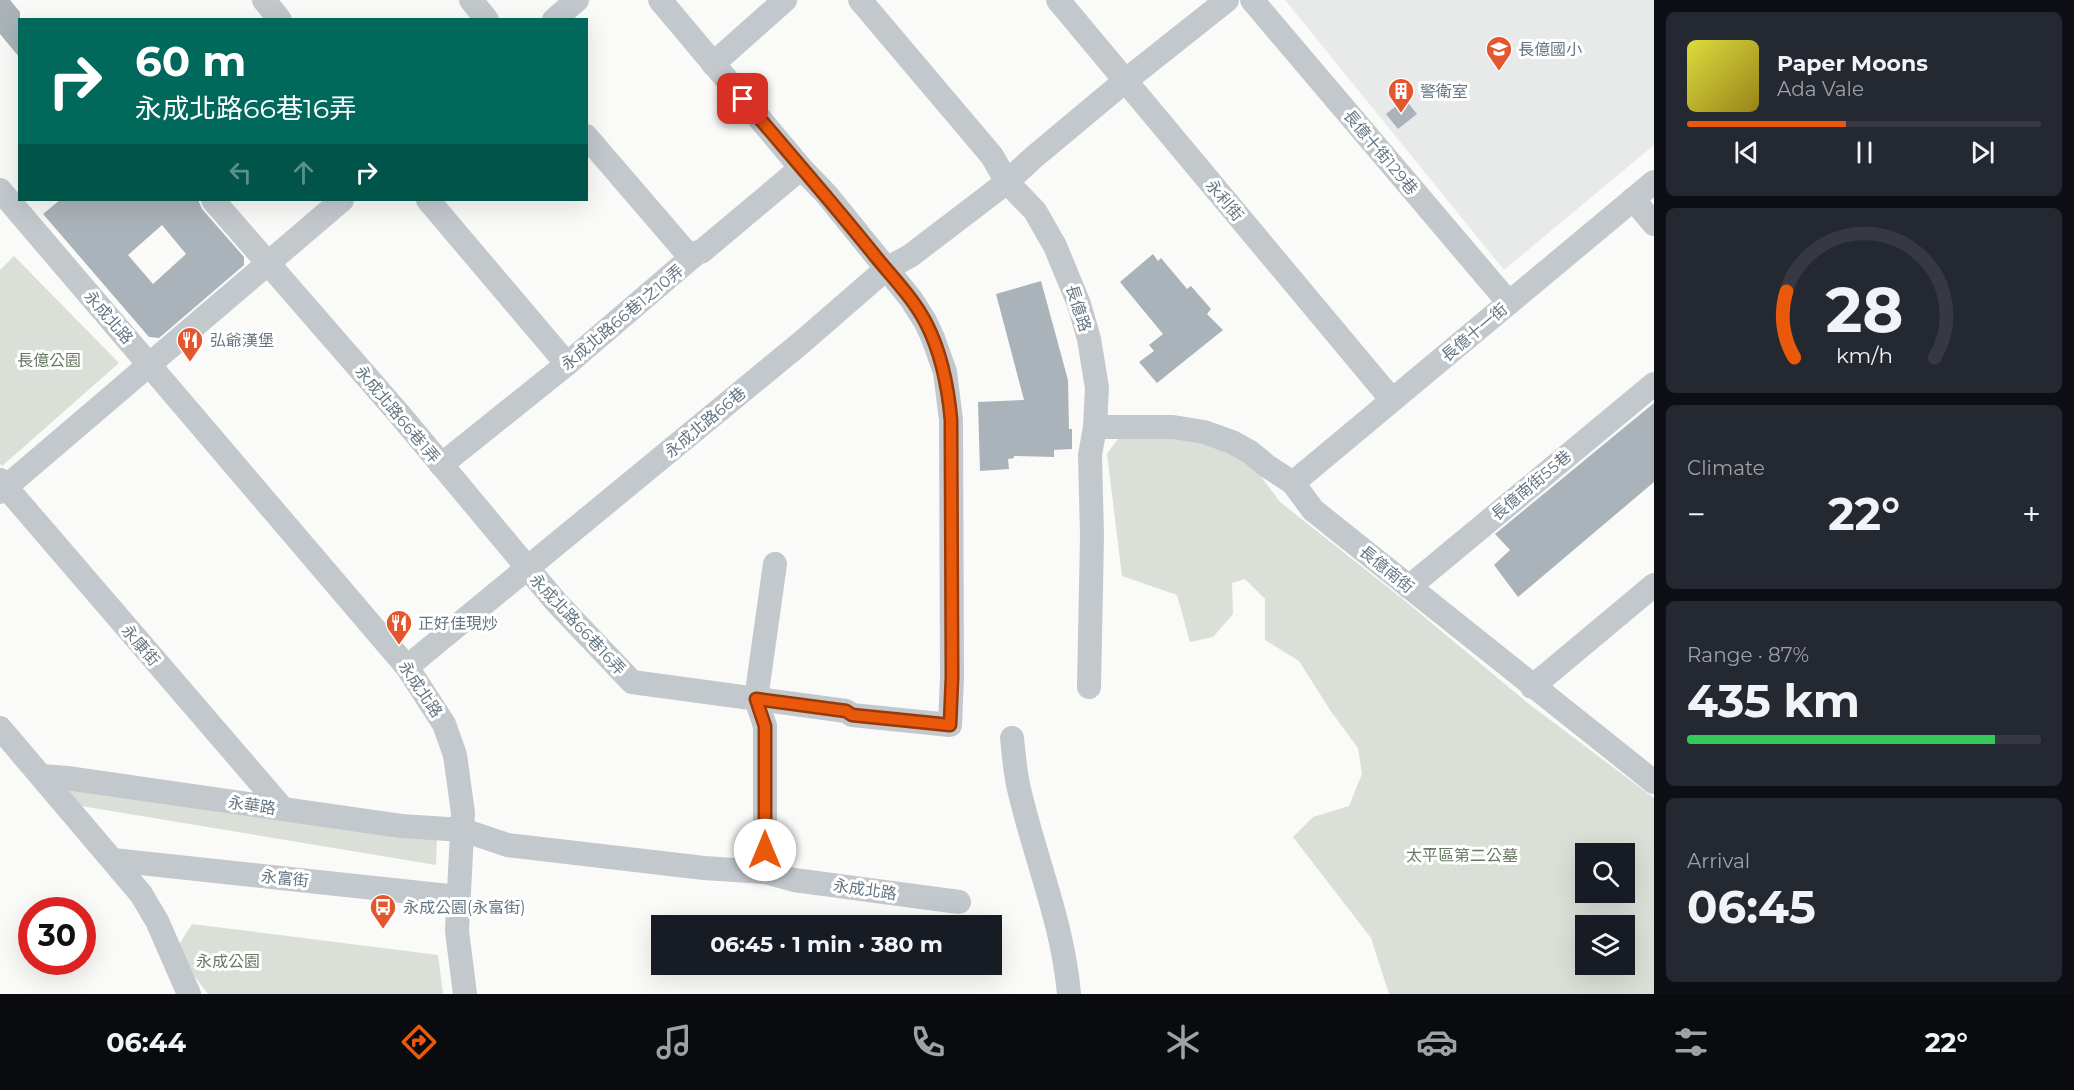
<!DOCTYPE html>
<meta charset="utf-8">
<style>
body{margin:0;font-family:Montserrat,"Noto Sans TC",sans-serif;background:#242831;color:#f1f3f6;height:100vh;display:flex;flex-direction:column;font-size:22px;white-space:nowrap}
*{box-sizing:border-box;margin:0}
p{font-size:20px;color:#9ea1a6}
.icon{flex:none;width:33px;height:33px;fill:none;stroke:currentColor;stroke-width:2;stroke-linecap:round;stroke-linejoin:round}
.map{position:relative;flex:1;overflow:hidden}
.panel{display:flex;flex-direction:column;gap:12px;padding:12px;background:#0d0f14;width:420px}
.panel>*{flex:none}
.top-card{position:absolute;left:18px;top:18px;width:570px;height:183px;border-radius:0px;box-shadow:0 6px 24px #0002;background:#00695c;color:#fff;overflow:hidden}
.fabs{position:absolute;left:1575px;top:843px;display:grid;gap:12px}
.fabs a{display:grid;place-items:center;width:60px;height:60px;border-radius:0px;background:#171b24;box-shadow:0 6px 24px #0002;font-size:30px}
.speed{position:absolute;left:18px;top:897px;display:flex;gap:12px;font-size:30px;font-weight:700;text-align:center}
.speed>*{display:grid;place-content:center;width:78px;height:78px;border-radius:50%;background:#171b24;box-shadow:0 6px 24px #0002;line-height:1}
.speed .limit{border:9px solid #d22;background:#fff;color:#111}
.pin{position:absolute;display:grid;place-items:center;width:51px;height:51px;color:#fff;margin:-26px;border-radius:12px;box-shadow:0 3px 9px #0006}
.me{position:absolute;width:66px;margin:-33px;rotate:0deg;stroke-linejoin:round;filter:drop-shadow(0 0 4px #0008)}
.turn{display:flex;align-items:center;gap:21px;height:126px;padding:0 18px;font-size:27px}
.turn .icon{width:78px;height:78px;stroke-width:2.5}
.turn b{display:block;font-size:42px;line-height:51px}
.lanes{display:flex;align-items:center;height:57px;padding:0 18px;background:#0003;justify-content:center;gap:30px;direction:ltr}
.lanes .off{opacity:.35}
.big{font-size:45px;font-weight:700;line-height:1.1}
.panel .widget{flex:1;display:flex;flex-direction:column;justify-content:center;gap:9px;min-width:0;padding:0 21px;border-radius:9px;background:#242831}
.panel .dial{align-items:center;gap:0}
.dial svg{height:156px;overflow:visible;fill:none;stroke:#363941;stroke-width:7;stroke-linecap:round;text-anchor:middle}
.dial text{fill:#f1f3f6;stroke:none}
.song{display:flex;align-items:center;gap:18px}
.cover{width:72px;height:72px;border-radius:9px;background:linear-gradient(135deg,hsl(60 70% 55%),hsl(50 70% 35%))}
.played{height:6px;border-radius:3px;background:linear-gradient(90deg,#ea580c 45%,#363941 45%)}
.keys{display:flex;justify-content:space-around;direction:ltr}
.heat{display:flex;justify-content:space-between;align-items:center;font-size:33px;direction:ltr}
.charge{height:9px;border-radius:4px;background:linear-gradient(90deg,#34c759 87%,#363941 0)}
.trip{position:absolute;left:651px;top:915px;width:351px;height:60px;border-radius:0px;background:#171b24;box-shadow:0 6px 24px #0002;font-weight:700;line-height:60px;text-align:center}
.dock{display:flex;height:96px;justify-content:space-around;align-items:center;background:#090b0e;color:#9ea1a6}
.dock .icon{width:42px;height:42px}
.dock .active{color:#ea580c}
.dock b{font-size:27px;color:#f1f3f6}
main{display:flex;flex:1;min-height:0}
.map>svg:first-child{display:block}
.built{fill:#e8e9e9}
.green{fill:#dadfd7;fill-rule:evenodd}
.building{fill:#aab3b9;fill-rule:evenodd}
.lines{fill:none;stroke-linecap:round;stroke-linejoin:round}
.minor{stroke:#c3c8cc;stroke-width:24}
.route-casing{stroke:#983908;stroke-width:15}
.route{stroke:#ea580c;stroke-width:10}
.labels{text-anchor:middle;stroke-width:6;stroke-linejoin:round;paint-order:stroke}
.poi-label{font-size:16px;fill:#657683;stroke:#fff;text-anchor:start}
.street-label{font-size:16px;fill:#657683;stroke:#fff}
.park-label{font-size:16px;fill:#687a64;stroke:#fff}
</style>
<main>
<div class="map">
<svg width="1654" height="994" viewBox="0 0 1654 994">
<rect width="100%" height="100%" fill="#fafaf8"/>
<polygon class="built" points="1285,0 1654,0 1654,145 1504,270"/>
<g class="green">
<polygon points="14,256 119,363 2,466 0,464 0,270"/>
<path d="M1167 435 1219 444 1249 460 1280 502 1404 600 1529 704 1654 798V994H1389L1371 938 1293 837 1313 817 1349 806 1362 774 1358 748 1330 710 1299 661 1265 640V599L1245 579 1232 583 1233 614 1213 637 1190 642 1177 595 1122 576 1107 454 1120 436ZM1586 854H1624V892H1586ZM1586 926H1624V964H1586Z"/>
<polygon points="62,783 437,833 436,865 81,806"/>
<polygon points="192,924 438,955 443,994 208,994 175,951"/>
</g>
<g class="building">
<polygon points="0,0 10,0 20,12 20,58 0,34"/>
<polygon points="1405,99 1417,114 1398,129 1386,114"/>
<path d="M60 200H198L202 209 244 257V265L159 338 149 337 43 214ZM162 225 186 254 153 284 128 255Z"/>
<polygon points="1153,254 1158,261 1161,258 1187,289 1191,286 1211,309 1207,314 1223,330 1157,383 1139,362 1154,351 1149,345 1163,334 1120,282"/>
<polygon points="1041,281 1068,380 1069,429 1072,429 1072,449 1054,450 1054,457 1014,456 1014,458 1008,459 1009,469 980,471 978,402 1024,400 996,294"/>
<polygon points="1654,403 1654,482 1518,597 1494,565 1510,550 1495,534"/>
</g>
<g class="lines">
<g class="minor">
<polyline points="264,0 280,20"/>
<polyline points="471,0 487,20"/>
<polyline points="860,0 992,156 1007,182 1035,211 1055,246 1079,304 1089,339 1097,388 1095,427 1090,455 1092,536 1089,687"/>
<polyline points="1058,0 1392,400"/>
<polyline points="1252,0 1509,303"/>
<polyline points="554,20 577,0"/>
<polyline points="713,64 785,0"/>
<polyline points="586,136 691,258"/>
<polyline points="0,190 407,667 444,724 455,755 463,813 457,931 465,994"/>
<polyline points="1633,199 1654,224"/>
<polyline points="213,200 400,415 556,602 632,682 846,711 852,715 950,725 952,677 951,420 945,372 933,338 925,321 911,299 827,195 801,168 660,0"/>
<polyline points="428,200 567,364"/>
<polyline points="1095,427 1173,427 1204,432 1232,442 1250,452 1267,466 1293,483 1313,510 1654,782"/>
<polyline points="441,465 567,364 698,252 701,252 801,168"/>
<polyline points="0,480 283,809"/>
<polyline points="1293,483 1654,182"/>
<polyline points="0,492 342,200"/>
<polyline points="1409,587 1654,384"/>
<polyline points="407,667 802,342 886,269 910,256 1007,182 1034,157 1125,81 1227,0"/>
<polyline points="1532,687 1654,585"/>
<polyline points="0,728 141,894 157,921 189,994"/>
<path d="M1012 738C1014 756 1015 775 1020 793 1036 861 1063 924 1069 994"/>
<polyline points="42,776 67,778 401,826 463,830 507,845 704,868 765,872 794,880 959,902"/>
<polyline points="113,860 458,897"/>
<polyline points="765,872 765,726 756,699 775,564"/>
</g>
</g>
<g class="lines">
<g class="route-casing">
<path id="route" d="M743 99C787 151 833 203 876 257 893 278 913 298 926 323 942 354 948 386 951 420L952 677 950 725 852 715 846 711 756 699 765 726V850"/>
</g>
<use href="#route" class="route"/>
</g>
<defs>
<g id="school-pin" transform="scale(1.35)"><path d="M0 17L-7.5 6A9.5 9.5 0 1 1 7.5 6Z" fill="#e4572e" stroke="#fff"/><path d="M0-5L7-2L0 1L-7-2ZM-4 1L0 2.5L4 1V4Q0 6-4 4Z" fill="#fff"/></g>
<g id="building-pin" transform="scale(1.35)"><path d="M0 17L-7.5 6A9.5 9.5 0 1 1 7.5 6Z" fill="#e4572e" stroke="#fff"/><path d="M-4-6H4V6H1V3H-1V6H-4ZM-2.5-4.3h1.7v1.8h-1.7ZM.8-4.3h1.7v1.8H.8ZM-2.5-1h1.7V.8h-1.7ZM.8-1h1.7V.8H.8Z" fill="#fff"/></g>
<g id="restaurant-pin" transform="scale(1.35)"><path d="M0 17L-7.5 6A9.5 9.5 0 1 1 7.5 6Z" fill="#e4572e" stroke="#fff"/><path d="M-5-6h1v4h1v-4h1v4h1v-4h1v5L-1.5 .5V6h-2V.5L-5-1ZM5-6V6H3V1.5H1.5Q1.5-4 5-6Z" fill="#fff"/></g>
<g id="bus-pin" transform="scale(1.35)"><path d="M0 17L-7.5 6A9.5 9.5 0 1 1 7.5 6Z" fill="#e4572e" stroke="#fff"/><path d="M-5-6H5V4H4V6H2V4H-2V6H-4V4H-5ZM-3.5-4V0h7V-4ZM-3.5 1.2v1.5H-2V1.2ZM2 1.2v1.5H3.5V1.2Z" fill="#fff"/></g>
</defs>
<g fill-rule="evenodd">
<use href="#school-pin" x="1499" y="49"/>
<use href="#building-pin" x="1401" y="91"/>
<use href="#restaurant-pin" x="190" y="340"/>
<use href="#restaurant-pin" x="399" y="623"/>
<use href="#bus-pin" x="383" y="907"/>
</g>
<g class="labels">
<g class="poi-label">
<text x="1518" y="55">長億國小</text>
<text x="1420" y="97">警衛室</text>
<text x="210" y="346">弘爺漢堡</text>
<text x="418" y="629">正好佳現炒</text>
<text x="403" y="913">永成公園(永富街)</text>
</g>
<g class="street-label">
<text transform="translate(1381 152) rotate(50)" y="6">長億十街129巷</text>
<text transform="translate(1225 200) rotate(50)" y="6">永利街</text>
<text transform="translate(1079 308) rotate(72)" y="6">長億路</text>
<text transform="translate(109 317) rotate(49)" y="6">永成北路</text>
<text transform="translate(622 317) rotate(-40)" y="6">永成北路66巷1之10弄</text>
<text transform="translate(1474 332) rotate(-40)" y="6">長億十一街</text>
<text transform="translate(398 414) rotate(50)" y="6">永成北路66巷1弄</text>
<text transform="translate(705 422) rotate(-40)" y="6">永成北路66巷</text>
<text transform="translate(1531 485) rotate(-40)" y="6">長億南街55巷</text>
<text transform="translate(1387 569) rotate(39)" y="6">長億南街</text>
<text transform="translate(578 624) rotate(47)" y="6">永成北路66巷16弄</text>
<text transform="translate(141 645) rotate(49)" y="6">永康街</text>
<text transform="translate(421 689) rotate(56)" y="6">永成北路</text>
<text transform="translate(252 805) rotate(8)" y="6">永華路</text>
<text transform="translate(285 878) rotate(6)" y="6">永富街</text>
<text transform="translate(865 889) rotate(8)" y="6">永成北路</text>
</g>
<g class="park-label">
<text x="49" y="366">長億公園</text>
<text x="1462" y="861">太平區第二公墓</text>
<text x="228" y="967">永成公園</text>
</g>
</g>
</svg>
<div class="fabs">
<a><svg class="icon" aria-label="search" viewBox="0 0 24 24"><circle cx="10" cy="10" r="6"/><path d="M15 15l6 6"/></svg></a>
<a><svg class="icon" aria-label="layers" viewBox="0 0 24 24"><path d="M12 4l9 5-9 5-9-5zM3 14l9 5 9-5"/></svg></a>
</div>
<div class="speed"><div class="limit">30</div></div>
<div class="pin" style="left:743px;top:99px;background:#d93025"><svg class="icon" aria-label="arrive" viewBox="0 0 24 24"><path d="M6 21V4h12l-3 4 3 4H6"/></svg></div>
<svg class="me" style="left:765px;top:850px" viewBox="-20 -20 40 40"><circle r="19" fill="#fff"/><path d="M0-13L10 11 0 6-10 11z" fill="#ea580c"/></svg>
<div class="trip">06:45 · 1 min · 380 m</div>
<div class="top-card">
<div class="turn"><svg class="icon" aria-label="right" viewBox="0 0 24 24"><path d="M7 20v-9h11M14 6l5 5-5 5"/></svg><div><b>60 m</b>永成北路66巷16弄</div></div>
<div class="lanes"><svg class="icon off" aria-label="left" viewBox="0 0 24 24"><path d="M17 20v-9H6M10 6l-5 5 5 5"/></svg><svg class="icon off" aria-label="ahead" viewBox="0 0 24 24"><path d="M12 20V5M6 11l6-6 6 6"/></svg><svg class="icon" aria-label="right" viewBox="0 0 24 24"><path d="M7 20v-9h11M14 6l5 5-5 5"/></svg></div>
</div>
</div>
<section class="panel">
<div class="widget">
<div class="song"><i class="cover"></i><div><b>Paper Moons</b><p>Ada Vale</p></div></div>
<div class="played"></div>
<div class="keys"><svg class="icon" aria-label="previous" viewBox="0 0 24 24"><path d="M18 5L8 12l10 7zM5 5v14"/></svg><svg class="icon" aria-label="pause" viewBox="0 0 24 24"><path d="M8 5v14M16 5v14"/></svg><svg class="icon" aria-label="next" viewBox="0 0 24 24"><path d="M6 5l10 7-10 7zM19 5v14"/></svg></div>
</div>
<div class="widget dial"><svg viewBox="0 0 100 80">
<path d="M14 69A42 42 0 1 1 86 69"/>
<path d="M14 69A42 42 0 0 1 10 35" stroke="#ea580c"/>
<text x="50" y="56" font-size="32" font-weight="700">28</text>
<text x="50" y="72" font-size="11">km/h</text>
</svg></div>
<div class="widget"><p>Climate</p>
<div class="heat"><a>−</a><b class="big">22°</b><a>+</a></div>
</div>
<div class="widget"><p>Range · 87%</p><b class="big">435 km</b><div class="charge"></div></div>
<div class="widget"><p>Arrival</p><b class="big">06:45</b></div>
</section>
</main>
<nav class="dock">
<b>06:44</b>
<svg class="icon active" aria-label="directions" viewBox="0 0 24 24"><path d="M12 3l9 9-9 9-9-9zM9 14v-3h6M13 9l2 2-2 2"/></svg>
<svg class="icon" aria-label="music" viewBox="0 0 24 24"><path d="M9 18V5l10-2v13"/><circle cx="6" cy="18" r="3"/><circle cx="16" cy="16" r="3"/></svg>
<svg class="icon" aria-label="phone" viewBox="0 0 24 24"><path d="M5 4h4l2 5-3 2q2 4 5 5l2-3 5 2v4C11 20 4 13 5 4z"/></svg>
<svg class="icon" aria-label="climate" viewBox="0 0 24 24"><path d="M12 3v18M4 7l16 10M4 17L20 7"/></svg>
<svg class="icon" aria-label="car" viewBox="0 0 24 24"><path d="M5 17H2v-5l4-1 3-4h7l3 4 3 1v5h-3M9 17h6M6 11h13"/><circle cx="7" cy="17" r="2"/><circle cx="17" cy="17" r="2"/></svg>
<svg class="icon" aria-label="filters" viewBox="0 0 24 24"><path d="M4 7h16M4 17h16"/><circle cx="9" cy="7" r="2"/><circle cx="15" cy="17" r="2"/></svg>
<b>22°</b>
</nav>
